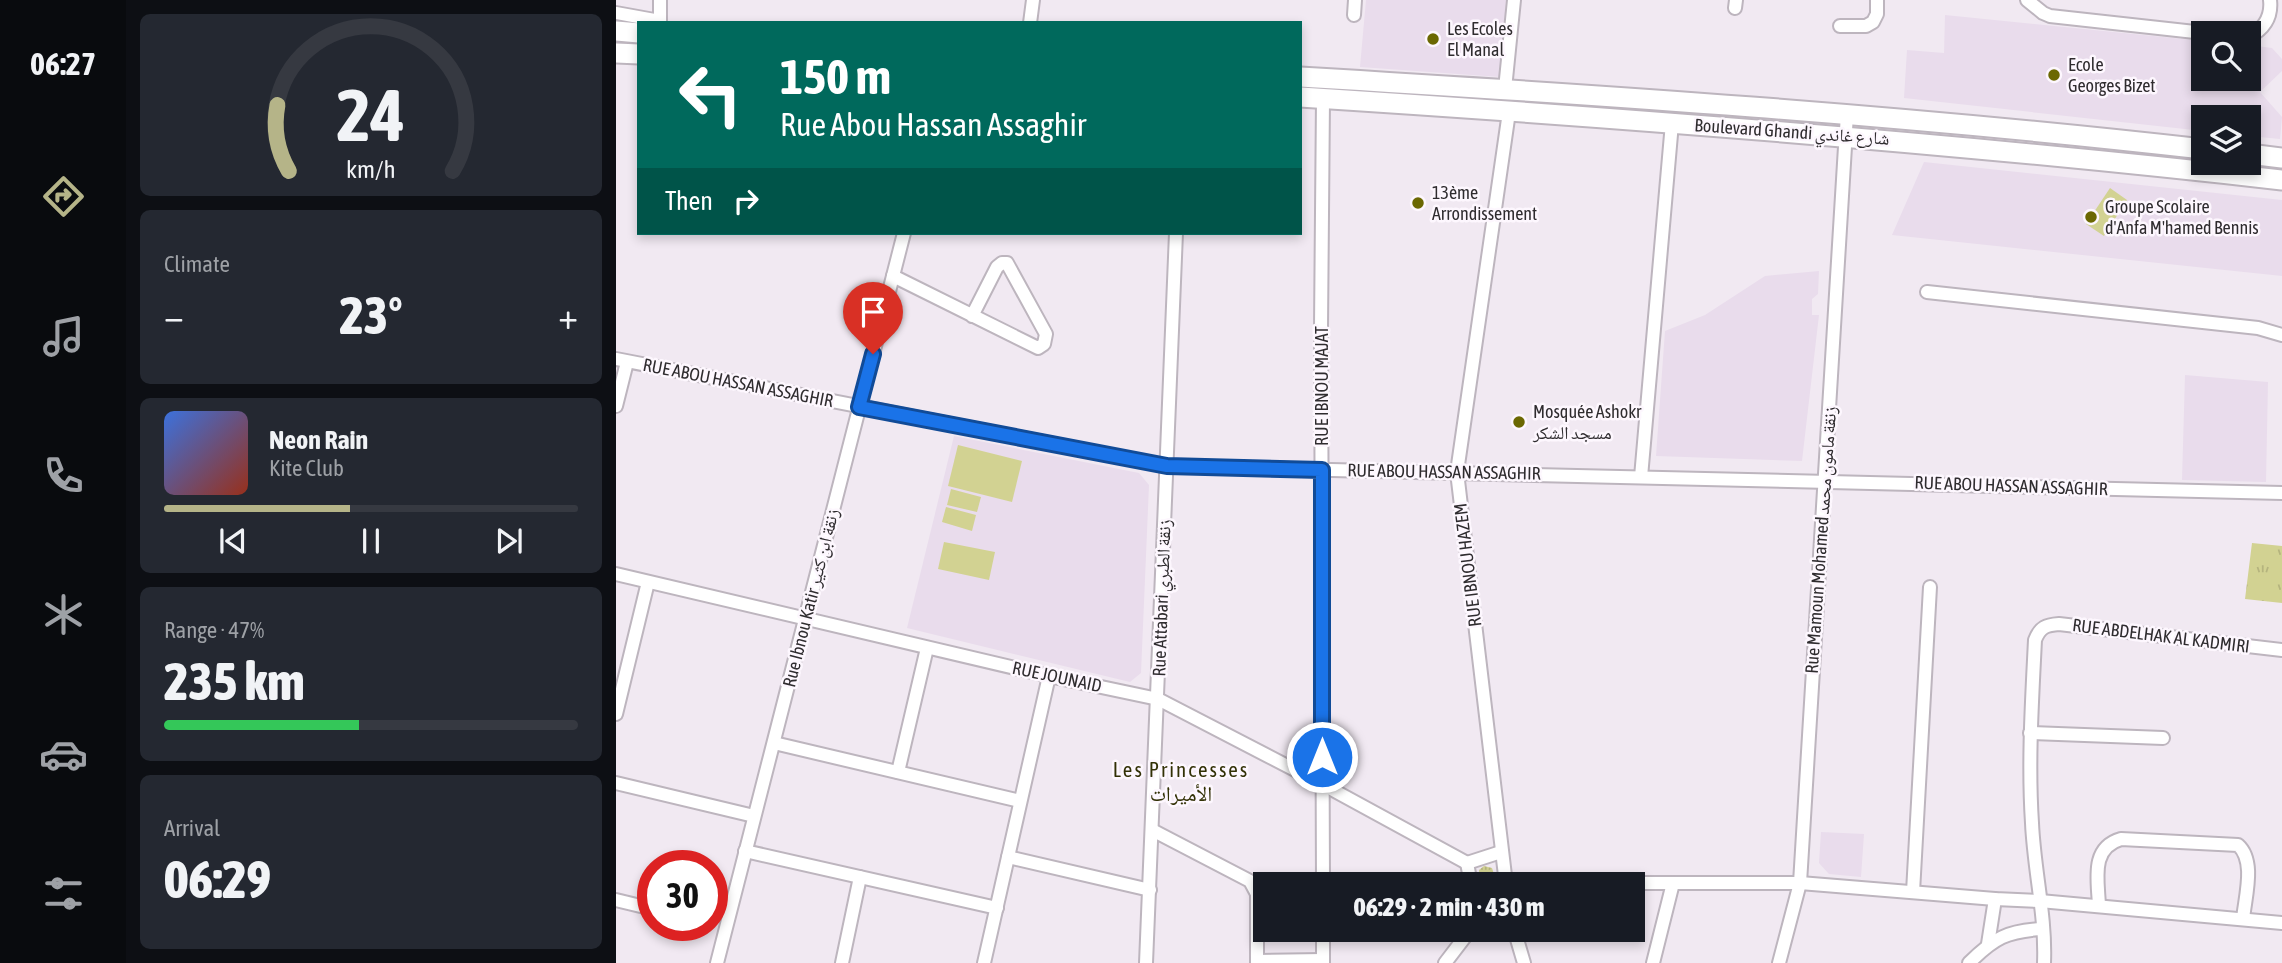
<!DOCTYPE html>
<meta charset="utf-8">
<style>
body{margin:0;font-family:"Asap Condensed","Noto Naskh Arabic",sans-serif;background:#242831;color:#f1f3f6;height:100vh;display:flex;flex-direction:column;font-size:26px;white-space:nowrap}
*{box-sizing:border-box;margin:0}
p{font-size:23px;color:#9ea1a6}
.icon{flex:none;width:38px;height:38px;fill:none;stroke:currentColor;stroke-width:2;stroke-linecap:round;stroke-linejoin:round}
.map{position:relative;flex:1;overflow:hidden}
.details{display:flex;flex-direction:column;gap:14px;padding:14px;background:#0d0f14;width:490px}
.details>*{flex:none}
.guide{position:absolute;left:21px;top:21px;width:665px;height:214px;border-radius:0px;box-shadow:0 4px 10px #0003;background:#00695c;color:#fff;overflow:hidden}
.buttons{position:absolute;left:1575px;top:21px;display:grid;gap:14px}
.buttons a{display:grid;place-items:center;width:70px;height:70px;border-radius:0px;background:#171b24;box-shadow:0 4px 10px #0003;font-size:35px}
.speed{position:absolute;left:21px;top:850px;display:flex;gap:14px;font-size:35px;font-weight:700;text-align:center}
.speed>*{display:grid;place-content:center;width:91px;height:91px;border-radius:50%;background:#171b24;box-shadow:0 4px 10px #0003;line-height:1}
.speed .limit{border:10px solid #d22;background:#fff;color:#111}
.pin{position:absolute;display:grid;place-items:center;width:60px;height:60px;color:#fff;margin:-72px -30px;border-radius:50% 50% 50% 0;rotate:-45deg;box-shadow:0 0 7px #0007}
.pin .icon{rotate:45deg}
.me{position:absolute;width:77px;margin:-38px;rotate:0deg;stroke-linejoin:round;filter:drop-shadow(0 0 5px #0008)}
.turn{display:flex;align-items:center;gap:24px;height:147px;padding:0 28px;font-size:32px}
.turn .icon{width:91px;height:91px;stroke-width:2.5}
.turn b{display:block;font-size:49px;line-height:60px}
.then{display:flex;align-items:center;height:66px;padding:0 28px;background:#0003;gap:14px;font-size:26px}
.big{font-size:52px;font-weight:800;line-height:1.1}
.details .tile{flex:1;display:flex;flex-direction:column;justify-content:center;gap:10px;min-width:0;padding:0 24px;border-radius:10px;background:#242831}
.details .dial{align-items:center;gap:0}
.dial svg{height:182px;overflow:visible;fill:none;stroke:#363941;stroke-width:7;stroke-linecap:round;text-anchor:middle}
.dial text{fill:#f1f3f6;stroke:none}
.song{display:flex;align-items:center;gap:21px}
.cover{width:84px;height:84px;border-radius:10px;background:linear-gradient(135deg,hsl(220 70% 55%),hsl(10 70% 35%))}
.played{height:7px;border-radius:4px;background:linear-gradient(90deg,#b5b488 45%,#363941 45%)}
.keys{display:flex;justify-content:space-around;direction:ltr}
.heat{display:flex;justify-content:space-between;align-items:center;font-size:38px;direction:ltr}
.charge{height:10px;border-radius:5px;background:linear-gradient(90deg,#34c759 47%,#363941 0)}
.trip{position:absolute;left:637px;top:872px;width:392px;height:70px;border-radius:0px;background:#171b24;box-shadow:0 4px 10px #0003;font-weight:800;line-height:70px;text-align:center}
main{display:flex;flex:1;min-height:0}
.tab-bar{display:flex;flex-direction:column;width:126px;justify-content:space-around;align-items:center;background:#090b0e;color:#9ea1a6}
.tab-bar .icon{width:49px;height:49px}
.tab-bar .on{color:#b5b488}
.tab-bar b{font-size:32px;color:#f1f3f6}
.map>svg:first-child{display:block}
.built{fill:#e9dcec}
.grass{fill:url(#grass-tufts)}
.pitch{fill:#d2d292}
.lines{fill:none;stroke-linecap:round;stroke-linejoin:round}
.street-casing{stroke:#bdb5be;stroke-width:16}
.primary-casing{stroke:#bdb5be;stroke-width:23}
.street{stroke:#fff;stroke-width:12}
.primary{stroke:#fff;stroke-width:19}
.route-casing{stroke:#114b97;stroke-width:18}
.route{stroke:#1a73e8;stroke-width:12}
.poi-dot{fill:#6b6802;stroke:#fdf7fe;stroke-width:2.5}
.labels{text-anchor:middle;stroke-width:5;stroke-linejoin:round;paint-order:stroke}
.poi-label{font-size:18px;fill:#2f2c2f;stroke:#fdf7fe;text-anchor:start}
.street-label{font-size:18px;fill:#2f2c2f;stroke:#fdf7fe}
.quarter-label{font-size:21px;letter-spacing:2px;fill:#323106;stroke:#fdf7fe}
</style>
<main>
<nav class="tab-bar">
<b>06:27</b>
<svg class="icon on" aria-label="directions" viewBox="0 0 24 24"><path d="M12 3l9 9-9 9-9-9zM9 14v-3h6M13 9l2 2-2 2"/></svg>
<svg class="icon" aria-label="music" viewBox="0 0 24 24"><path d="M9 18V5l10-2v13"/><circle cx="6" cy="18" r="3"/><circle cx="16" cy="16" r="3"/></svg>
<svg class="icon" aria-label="phone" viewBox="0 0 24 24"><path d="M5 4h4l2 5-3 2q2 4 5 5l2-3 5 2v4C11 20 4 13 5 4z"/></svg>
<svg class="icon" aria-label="climate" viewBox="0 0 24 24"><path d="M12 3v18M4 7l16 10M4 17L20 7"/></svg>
<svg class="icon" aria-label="car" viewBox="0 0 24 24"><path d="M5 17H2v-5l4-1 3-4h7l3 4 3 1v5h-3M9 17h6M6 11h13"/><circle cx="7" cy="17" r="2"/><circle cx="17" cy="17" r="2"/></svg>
<svg class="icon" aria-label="filters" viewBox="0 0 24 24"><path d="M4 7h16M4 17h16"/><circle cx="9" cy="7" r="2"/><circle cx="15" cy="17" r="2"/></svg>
</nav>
<section class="details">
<div class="tile dial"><svg viewBox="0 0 100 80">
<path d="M14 69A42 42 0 1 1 86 69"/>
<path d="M14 69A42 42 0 0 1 9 40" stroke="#b5b488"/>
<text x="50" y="56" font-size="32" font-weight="700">24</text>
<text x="50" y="72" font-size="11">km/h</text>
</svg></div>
<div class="tile"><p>Climate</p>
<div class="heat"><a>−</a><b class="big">23°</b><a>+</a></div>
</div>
<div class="tile">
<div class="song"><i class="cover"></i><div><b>Neon Rain</b><p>Kite Club</p></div></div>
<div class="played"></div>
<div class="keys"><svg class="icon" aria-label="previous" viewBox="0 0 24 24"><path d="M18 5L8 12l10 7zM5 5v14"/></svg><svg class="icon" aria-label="pause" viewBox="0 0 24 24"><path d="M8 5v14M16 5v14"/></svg><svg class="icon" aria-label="next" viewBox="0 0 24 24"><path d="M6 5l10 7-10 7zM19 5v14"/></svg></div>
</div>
<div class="tile"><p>Range · 47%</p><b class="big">235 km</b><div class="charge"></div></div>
<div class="tile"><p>Arrival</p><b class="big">06:29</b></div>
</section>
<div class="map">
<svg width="1666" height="963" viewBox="0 0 1666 963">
<defs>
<pattern id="grass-tufts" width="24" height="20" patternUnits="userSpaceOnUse" patternTransform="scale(1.75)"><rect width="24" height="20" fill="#d2d292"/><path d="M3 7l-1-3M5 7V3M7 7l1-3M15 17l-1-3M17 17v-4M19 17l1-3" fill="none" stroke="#b5b47e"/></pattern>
</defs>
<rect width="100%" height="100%" fill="#f1e9f2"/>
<g class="built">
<polygon points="750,0 890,0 884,77 744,67"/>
<polygon points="1329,15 1587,41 1587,79 1633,79 1633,45 1656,48 1666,59 1666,71 1644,92 1666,117 1664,139 1633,136 1633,117 1587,117 1587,131 1288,98 1291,50 1328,53"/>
<polygon points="1308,162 1666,200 1666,276 1276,235"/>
<polygon points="1203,271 1202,294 1196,299 1196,315 1203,315 1186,461 1040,456 1049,331 1089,315 1149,276"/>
<polygon points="1569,375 1652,382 1650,482 1566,480"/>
<polygon points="338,436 523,473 533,485 525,673 514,682 291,628"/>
<polygon points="1205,832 1248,834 1245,877 1213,874 1203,863"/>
</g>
<g class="grass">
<polygon points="1636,543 1666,546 1666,603 1629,599"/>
<polygon points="868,866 876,868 881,884 864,884 863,870"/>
</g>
<g class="pitch">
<polygon points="1494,188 1511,200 1488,236 1470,224"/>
<polygon points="342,445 406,461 396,502 332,486"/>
<polygon points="335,489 365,497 361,512 331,505"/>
<polygon points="330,507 360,515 356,531 326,522"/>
<polygon points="328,542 379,552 373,580 322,569"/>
</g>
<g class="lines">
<g class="street-casing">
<g id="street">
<polyline points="44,0 44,23"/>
<polyline points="1411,0 1427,13 1434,16 1588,33"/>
<polyline points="1119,8 1120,0"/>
<polyline points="0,13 44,21"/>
<polyline points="738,15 739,0"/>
<polyline points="414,23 417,0"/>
<polyline points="1224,26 1250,26 1257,22 1261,14 1261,0"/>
<path d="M1633 37C1648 29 1656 17 1654 0"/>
<polyline points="889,89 898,0"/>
<polyline points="277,276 422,348 428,344 430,334 391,263 386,263 381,267 356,316"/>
<polyline points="1311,292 1642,328 1666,335"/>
<polyline points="0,359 551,466 1666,493"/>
<polyline points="0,406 11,362"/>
<polyline points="1025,477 1056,123"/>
<polyline points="0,574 433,676 542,699 706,784 851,863"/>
<polyline points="0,714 32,582"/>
<polyline points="1414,733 1547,738"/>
<polyline points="158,743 404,801"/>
<polyline points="282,772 311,648"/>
<polyline points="0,783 138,816"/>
<polyline points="536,830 634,881 641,894 641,963"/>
<polyline points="129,851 381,908"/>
<polyline points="392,857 534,890"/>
<polyline points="889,883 1184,883 1379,899 1424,901 1666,923"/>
<polyline points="707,884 705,327 707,99"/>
<polyline points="855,884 851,863 885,852"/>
<polyline points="890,884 841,472 893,112"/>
<polyline points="1297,892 1314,587"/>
<polyline points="0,900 37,909"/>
<path d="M1483 906C1482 880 1474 848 1505 839L1622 845C1640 861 1629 897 1627 919"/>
<polyline points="707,929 707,963"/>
<polyline points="898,929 908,963"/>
<polyline points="1372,944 1379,899"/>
<polyline points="641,961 707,960"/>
<polyline points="101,963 288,233"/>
<polyline points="226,963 244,877"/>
<polyline points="368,963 433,676"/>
<polyline points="530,963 560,233"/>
<polyline points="829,963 855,929"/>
<polyline points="1037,963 1057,883"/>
<polyline points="1163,963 1184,883 1231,114"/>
<path d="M1353 963C1378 938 1391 931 1426 929"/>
<path d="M1428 963C1430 916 1418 870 1416 823 1412 762 1416 701 1419 640 1424 627 1430 625 1443 624L1666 650"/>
</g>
</g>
<g class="primary-casing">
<g id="primary">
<polyline points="0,31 23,33"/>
<polyline points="0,53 23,54"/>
<path d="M684 77C986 95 1287 115 1587 149"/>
<path d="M684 97C1012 118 1339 143 1666 180"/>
<polyline points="1633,154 1666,158"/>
</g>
</g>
<use href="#street" class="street"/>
<use href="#primary" class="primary"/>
</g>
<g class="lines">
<g class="route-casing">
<polyline id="route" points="257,354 243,407 551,466 706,470 706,757"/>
</g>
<use href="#route" class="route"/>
</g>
<g class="poi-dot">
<circle cx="817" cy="39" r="7"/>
<circle cx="1438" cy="75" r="7"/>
<circle cx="802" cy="203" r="7"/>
<circle cx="1475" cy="217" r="7"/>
<circle cx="903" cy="422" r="7"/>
</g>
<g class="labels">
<g class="poi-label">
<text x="831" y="35">Les Ecoles<tspan x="831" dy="21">El Manal</tspan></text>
<text x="1452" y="71">Ecole<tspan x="1452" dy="21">Georges Bizet</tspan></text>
<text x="816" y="199">13ème<tspan x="816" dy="21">Arrondissement</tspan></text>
<text x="1489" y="213">Groupe Scolaire<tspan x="1489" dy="21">d'Anfa M'hamed Bennis</tspan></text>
<text x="917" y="418">Mosquée Ashokr<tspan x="917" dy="21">مسجد الشكر</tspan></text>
</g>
<g class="street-label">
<text transform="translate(1176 132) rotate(4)" y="6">Boulevard Ghandi شارع غاندي</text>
<text transform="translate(122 383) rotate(11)" y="6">RUE ABOU HASSAN ASSAGHIR</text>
<text transform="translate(706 386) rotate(-90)" y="6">RUE IBNOU MAJAT</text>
<text transform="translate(828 472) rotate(1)" y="6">RUE ABOU HASSAN ASSAGHIR</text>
<text transform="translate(1395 486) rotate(2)" y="6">RUE ABOU HASSAN ASSAGHIR</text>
<text transform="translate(1205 540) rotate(-86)" y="6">Rue Mamoun Mohamed زنقة مامون محمد</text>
<text transform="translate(852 565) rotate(-97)" y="6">RUE IBNOU HAZEM</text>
<text transform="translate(195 598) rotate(-76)" y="6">Rue Ibnou Katir زنقة ابن كثير</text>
<text transform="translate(546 598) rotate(-88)" y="6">Rue Attabari زنقة الطبري</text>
<text transform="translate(1545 636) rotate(7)" y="6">RUE ABDELHAK AL KADMIRI</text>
<text transform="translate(441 677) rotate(12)" y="6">RUE JOUNAID</text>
</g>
<g class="quarter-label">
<text x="565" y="777">Les Princesses<tspan x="565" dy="24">الأميرات</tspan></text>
</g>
</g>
</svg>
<div class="buttons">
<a><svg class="icon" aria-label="search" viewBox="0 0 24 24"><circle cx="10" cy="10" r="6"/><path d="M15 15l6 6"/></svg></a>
<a><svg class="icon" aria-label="layers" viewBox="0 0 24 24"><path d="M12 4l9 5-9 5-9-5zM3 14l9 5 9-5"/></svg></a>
</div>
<div class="speed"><div class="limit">30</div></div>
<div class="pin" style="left:257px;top:354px;background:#d93025"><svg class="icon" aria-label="arrive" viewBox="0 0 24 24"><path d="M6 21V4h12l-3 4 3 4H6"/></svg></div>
<svg class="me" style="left:706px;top:757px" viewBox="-20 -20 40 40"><circle r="17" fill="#1a73e8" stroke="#fff" stroke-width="3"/><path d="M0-11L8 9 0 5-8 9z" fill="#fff"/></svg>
<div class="trip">06:29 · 2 min · 430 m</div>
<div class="guide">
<div class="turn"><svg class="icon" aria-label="left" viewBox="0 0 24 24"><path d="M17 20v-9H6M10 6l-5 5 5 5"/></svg><div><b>150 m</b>Rue Abou Hassan Assaghir</div></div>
<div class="then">Then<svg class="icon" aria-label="right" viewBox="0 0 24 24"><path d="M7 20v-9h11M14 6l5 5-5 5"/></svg></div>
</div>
</div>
</main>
